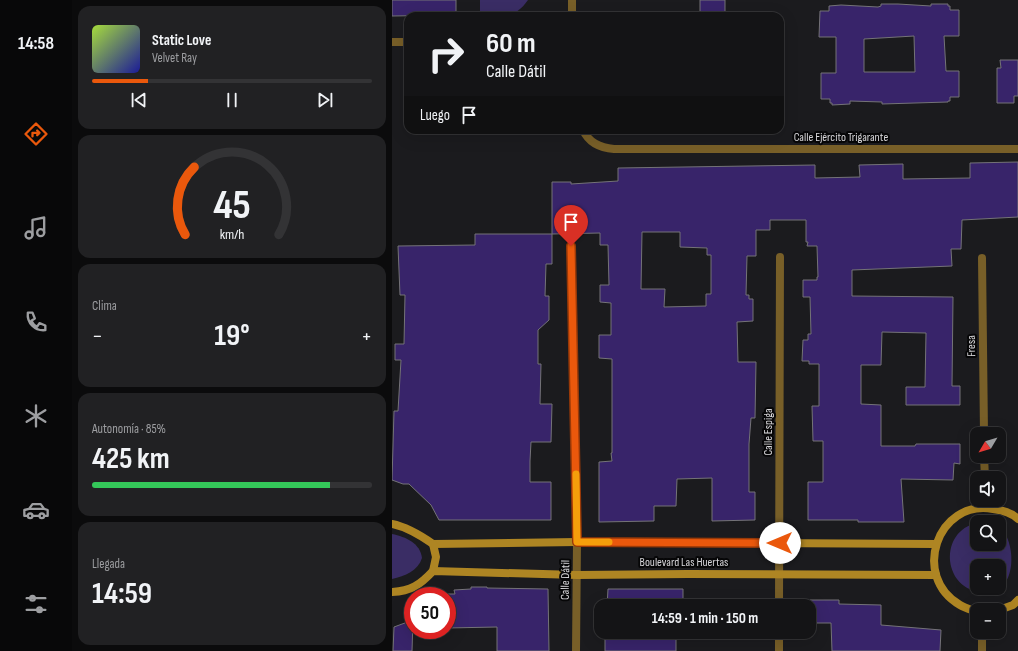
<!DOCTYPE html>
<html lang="es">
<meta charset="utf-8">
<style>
body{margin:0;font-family:"Sofia Sans Condensed",sans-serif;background:#212123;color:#f1f3f6;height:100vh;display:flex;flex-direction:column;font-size:15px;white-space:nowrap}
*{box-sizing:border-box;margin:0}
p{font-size:13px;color:#9d9ea1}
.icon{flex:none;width:22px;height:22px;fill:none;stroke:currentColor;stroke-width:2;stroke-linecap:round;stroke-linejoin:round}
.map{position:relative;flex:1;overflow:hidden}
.panel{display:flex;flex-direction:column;gap:6px;padding:6px;background:#0b0b0c;width:320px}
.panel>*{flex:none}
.top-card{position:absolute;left:12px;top:12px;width:380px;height:122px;border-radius:12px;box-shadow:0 4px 16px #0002,0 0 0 1px #333335;background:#141416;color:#f1f3f6;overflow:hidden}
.needle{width:26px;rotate:232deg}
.controls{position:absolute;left:578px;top:427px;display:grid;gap:8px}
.controls a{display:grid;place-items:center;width:36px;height:36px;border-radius:8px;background:#141416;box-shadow:0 4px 16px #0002,0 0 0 1px #333335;font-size:20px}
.speed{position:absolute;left:12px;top:587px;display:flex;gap:8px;font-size:20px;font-weight:700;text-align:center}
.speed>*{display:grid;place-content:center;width:52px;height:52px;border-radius:50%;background:#141416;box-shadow:0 4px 16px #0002,0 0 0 1px #333335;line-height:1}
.speed .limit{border:6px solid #d22;background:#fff;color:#111}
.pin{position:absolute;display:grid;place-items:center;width:34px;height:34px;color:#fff;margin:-41px -17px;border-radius:50% 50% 50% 0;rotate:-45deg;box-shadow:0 0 4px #0007}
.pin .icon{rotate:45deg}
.me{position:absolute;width:44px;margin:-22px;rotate:270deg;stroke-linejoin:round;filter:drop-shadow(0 0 3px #0008)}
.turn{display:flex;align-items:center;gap:14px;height:84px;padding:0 16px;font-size:18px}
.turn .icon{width:52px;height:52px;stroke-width:2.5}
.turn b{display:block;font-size:28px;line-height:34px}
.then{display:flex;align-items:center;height:38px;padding:0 16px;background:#0003;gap:8px;font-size:15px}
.big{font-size:30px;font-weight:700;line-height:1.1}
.panel .tile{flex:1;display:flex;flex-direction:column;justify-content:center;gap:6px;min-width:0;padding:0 14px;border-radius:12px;background:#212123}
.panel .dial{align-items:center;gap:0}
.dial svg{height:104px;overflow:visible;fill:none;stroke:#333335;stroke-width:7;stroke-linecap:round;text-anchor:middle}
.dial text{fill:#f1f3f6;stroke:none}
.song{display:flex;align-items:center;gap:12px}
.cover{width:48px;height:48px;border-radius:6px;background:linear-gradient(135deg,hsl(80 70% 55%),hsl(240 70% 35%))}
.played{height:4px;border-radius:2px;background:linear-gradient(90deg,#ea580c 20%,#333335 20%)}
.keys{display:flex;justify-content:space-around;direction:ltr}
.heat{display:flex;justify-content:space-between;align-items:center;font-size:22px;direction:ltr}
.charge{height:6px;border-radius:3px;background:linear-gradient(90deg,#34c759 85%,#333335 0)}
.trip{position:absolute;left:202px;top:599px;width:222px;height:40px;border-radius:12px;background:#141416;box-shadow:0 4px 16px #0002,0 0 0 1px #333335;font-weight:700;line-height:40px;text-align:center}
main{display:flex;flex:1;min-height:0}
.tab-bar{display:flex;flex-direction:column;width:72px;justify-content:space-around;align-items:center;background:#080809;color:#9d9ea1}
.tab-bar .icon{width:28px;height:28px}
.tab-bar .on{color:#ea580c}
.tab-bar b{font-size:18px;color:#f1f3f6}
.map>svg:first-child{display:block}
.green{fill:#3a2d65;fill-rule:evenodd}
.building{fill:#38246a;stroke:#747377;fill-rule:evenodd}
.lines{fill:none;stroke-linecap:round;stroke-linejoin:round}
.minor{stroke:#785f28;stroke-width:8}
.tertiary{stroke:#785f28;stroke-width:8}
.secondary{stroke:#ae8523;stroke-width:8}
.route-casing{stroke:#983908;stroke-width:10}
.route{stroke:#ea580c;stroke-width:7}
.slow{stroke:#f59e0b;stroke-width:7}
.labels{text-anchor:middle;stroke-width:4;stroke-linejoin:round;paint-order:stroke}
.street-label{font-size:12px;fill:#d9d8db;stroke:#060607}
</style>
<main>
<nav class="tab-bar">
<b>14:58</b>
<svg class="icon on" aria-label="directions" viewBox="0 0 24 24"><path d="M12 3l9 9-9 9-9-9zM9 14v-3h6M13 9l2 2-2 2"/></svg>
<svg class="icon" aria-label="music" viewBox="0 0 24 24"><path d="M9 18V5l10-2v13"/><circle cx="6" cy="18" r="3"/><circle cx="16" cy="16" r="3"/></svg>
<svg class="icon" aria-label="phone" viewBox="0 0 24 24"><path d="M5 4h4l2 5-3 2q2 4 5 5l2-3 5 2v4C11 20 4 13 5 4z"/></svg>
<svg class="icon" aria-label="climate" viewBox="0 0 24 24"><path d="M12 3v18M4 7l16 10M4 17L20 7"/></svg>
<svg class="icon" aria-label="car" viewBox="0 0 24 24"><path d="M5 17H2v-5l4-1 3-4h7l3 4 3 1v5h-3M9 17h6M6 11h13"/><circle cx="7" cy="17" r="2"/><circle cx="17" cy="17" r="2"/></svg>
<svg class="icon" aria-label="filters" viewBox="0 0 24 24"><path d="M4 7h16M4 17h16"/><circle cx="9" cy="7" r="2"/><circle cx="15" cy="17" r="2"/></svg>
</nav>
<section class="panel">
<div class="tile">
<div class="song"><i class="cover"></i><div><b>Static Love</b><p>Velvet Ray</p></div></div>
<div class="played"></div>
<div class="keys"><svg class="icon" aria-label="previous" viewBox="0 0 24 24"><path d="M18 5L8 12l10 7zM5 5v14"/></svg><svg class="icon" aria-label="pause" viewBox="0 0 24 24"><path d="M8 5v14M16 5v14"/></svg><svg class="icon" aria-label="next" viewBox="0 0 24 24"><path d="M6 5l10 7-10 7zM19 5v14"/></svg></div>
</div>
<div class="tile dial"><svg viewBox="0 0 100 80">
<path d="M14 69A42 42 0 1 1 86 69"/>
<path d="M14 69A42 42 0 0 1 21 17" stroke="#ea580c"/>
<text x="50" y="56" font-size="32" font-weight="700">45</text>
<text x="50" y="72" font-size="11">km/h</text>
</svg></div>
<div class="tile"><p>Clima</p>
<div class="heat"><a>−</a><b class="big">19°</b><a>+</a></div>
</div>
<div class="tile"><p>Autonomía · 85%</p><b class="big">425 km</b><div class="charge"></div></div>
<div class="tile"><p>Llegada</p><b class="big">14:59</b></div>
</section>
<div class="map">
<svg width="626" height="651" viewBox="0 0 626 651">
<rect width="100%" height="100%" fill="#1b1b1e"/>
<g class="green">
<path d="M88 0H136C122 20 110 16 88 16Z"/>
<path d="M585 523V544H607V526C626 542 626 599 588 592 550 587 547 531 585 523ZM585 566H607V588H585Z"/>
<path d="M0 534C14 537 28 543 30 558 26 571 13 576 0 579Z"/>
</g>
<g class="building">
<polygon points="0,0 64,0 64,15 0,16"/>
<rect x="308" y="0" width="25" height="16"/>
<path d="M489 4H506L539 6V4H556V6H558V10H567V36H552L554 71H567V97H558V101H556V102L490 104V102L458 101V104L440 105V103H438V99H429V73H444V37H427L428 11H437V6L449 5 486 7 489 6ZM522 36 523 72H472V39Z"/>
<polygon points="608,60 626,60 626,96 622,96 622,103 605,103 605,68 609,68"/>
<path d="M626 162V217L570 220 569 249H559L560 266 460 270V296L561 297 560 386H568V405H514V387H533L534 333 490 332 489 365H469V404L489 405V446H523L524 444H568V464L562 463 561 480 509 479 512 522H466V520H416V482H431V441H421L420 406H427V364H417V361H410L411 340H416V334H419L418 297H411V280H425V277H426L425 246H415L416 242H414V220H378V230H364V256H355L354 295H357V299H361V321L345 322 346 362H364L363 418H359L357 444V492H363V520L320 521V478L285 479 284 506H262V521L207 522V462L220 461 219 453H220V359L207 358V335H219V303L208 302V285H217L216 245H208V233L160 234V182H179V184L226 181V168L423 165V178L468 177 467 165 511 164V179L578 178V163ZM250 232H288V247L315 248V255H319V294H314V306L272 307 273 289H249Z"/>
<polygon points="83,234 160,234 160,264 154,264 153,296 157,296 157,320 146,330 146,364 149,364 148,404 160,404 159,442 139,442 138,461 138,482 159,482 159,520 47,520 39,505 17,484 11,484 0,480 2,411 6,411 9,360 3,360 3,344 12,344 13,295 8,295 6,246 83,245"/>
<polygon points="79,587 95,587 95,588 156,589 157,651 105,651 105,627 55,628 55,594 63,594 62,590 79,589"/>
<polygon points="216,589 291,589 291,606 215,606"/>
<polygon points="418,600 447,600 447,604 489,605 489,625 549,630 548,651 440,651 439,623 418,623"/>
<polygon points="21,620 20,651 1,651 2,627"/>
<rect x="213" y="632" width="71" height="19"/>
</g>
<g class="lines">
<g class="minor">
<polyline points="180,16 180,0"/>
<polyline points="179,246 185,542 184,651"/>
<polyline points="590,258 592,434"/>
<polyline points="592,456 593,478"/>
<polyline points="593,500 593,507"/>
<polyline points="387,606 388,257"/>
<polyline points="387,651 387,632"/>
<polyline points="590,651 590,632"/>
</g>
<g class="tertiary">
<polyline points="0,42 16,42"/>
<path d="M191 130C197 143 209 148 222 149H626"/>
</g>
<g class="secondary">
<path d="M0 524C15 527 28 535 41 544L185 542 543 544"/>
<polyline points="41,571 44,557 41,544"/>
<path d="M0 592C19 591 28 585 41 571L185 575 296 574 544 575"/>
<polyline points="607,610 621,605 626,600"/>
<path d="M585 612C580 610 573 608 568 605 519 577 545 499 601 509 609 510 620 513 626 519"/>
</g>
</g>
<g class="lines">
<g class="route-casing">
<polyline id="route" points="179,246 185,542 388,543"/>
</g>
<use href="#route" class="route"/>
<polyline class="slow" points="184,474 185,542 217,542"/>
</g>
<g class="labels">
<g class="street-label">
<text x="449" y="141">Calle Ejército Trigarante</text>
<text transform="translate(579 346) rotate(-91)" y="4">Fresa</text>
<text transform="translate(376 432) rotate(-90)" y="4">Calle Espiga</text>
<text x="292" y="566">Boulevard Las Huertas</text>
<text transform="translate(173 580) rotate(-89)" y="4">Calle Dátil</text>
</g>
</g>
</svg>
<div class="controls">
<a><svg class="needle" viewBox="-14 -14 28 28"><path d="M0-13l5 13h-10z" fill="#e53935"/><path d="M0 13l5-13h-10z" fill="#9d9ea1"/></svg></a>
<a><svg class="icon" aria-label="sound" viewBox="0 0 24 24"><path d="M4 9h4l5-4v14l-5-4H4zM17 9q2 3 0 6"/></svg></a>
<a><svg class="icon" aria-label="search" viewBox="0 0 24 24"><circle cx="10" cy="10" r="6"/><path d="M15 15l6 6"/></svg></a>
<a>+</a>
<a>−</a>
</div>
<div class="speed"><div class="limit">50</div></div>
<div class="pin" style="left:179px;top:246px;background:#d93025"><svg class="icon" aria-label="arrive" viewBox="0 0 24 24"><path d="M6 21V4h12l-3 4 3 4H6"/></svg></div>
<svg class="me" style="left:388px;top:543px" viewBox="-20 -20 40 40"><circle r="19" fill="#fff"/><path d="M0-13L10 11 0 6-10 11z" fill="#ea580c"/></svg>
<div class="trip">14:59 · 1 min · 150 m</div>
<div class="top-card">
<div class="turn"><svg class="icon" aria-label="right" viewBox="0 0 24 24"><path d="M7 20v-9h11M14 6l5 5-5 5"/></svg><div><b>60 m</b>Calle Dátil</div></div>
<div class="then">Luego<svg class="icon" aria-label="arrive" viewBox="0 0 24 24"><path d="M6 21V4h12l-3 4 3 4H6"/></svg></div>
</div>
</div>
</main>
